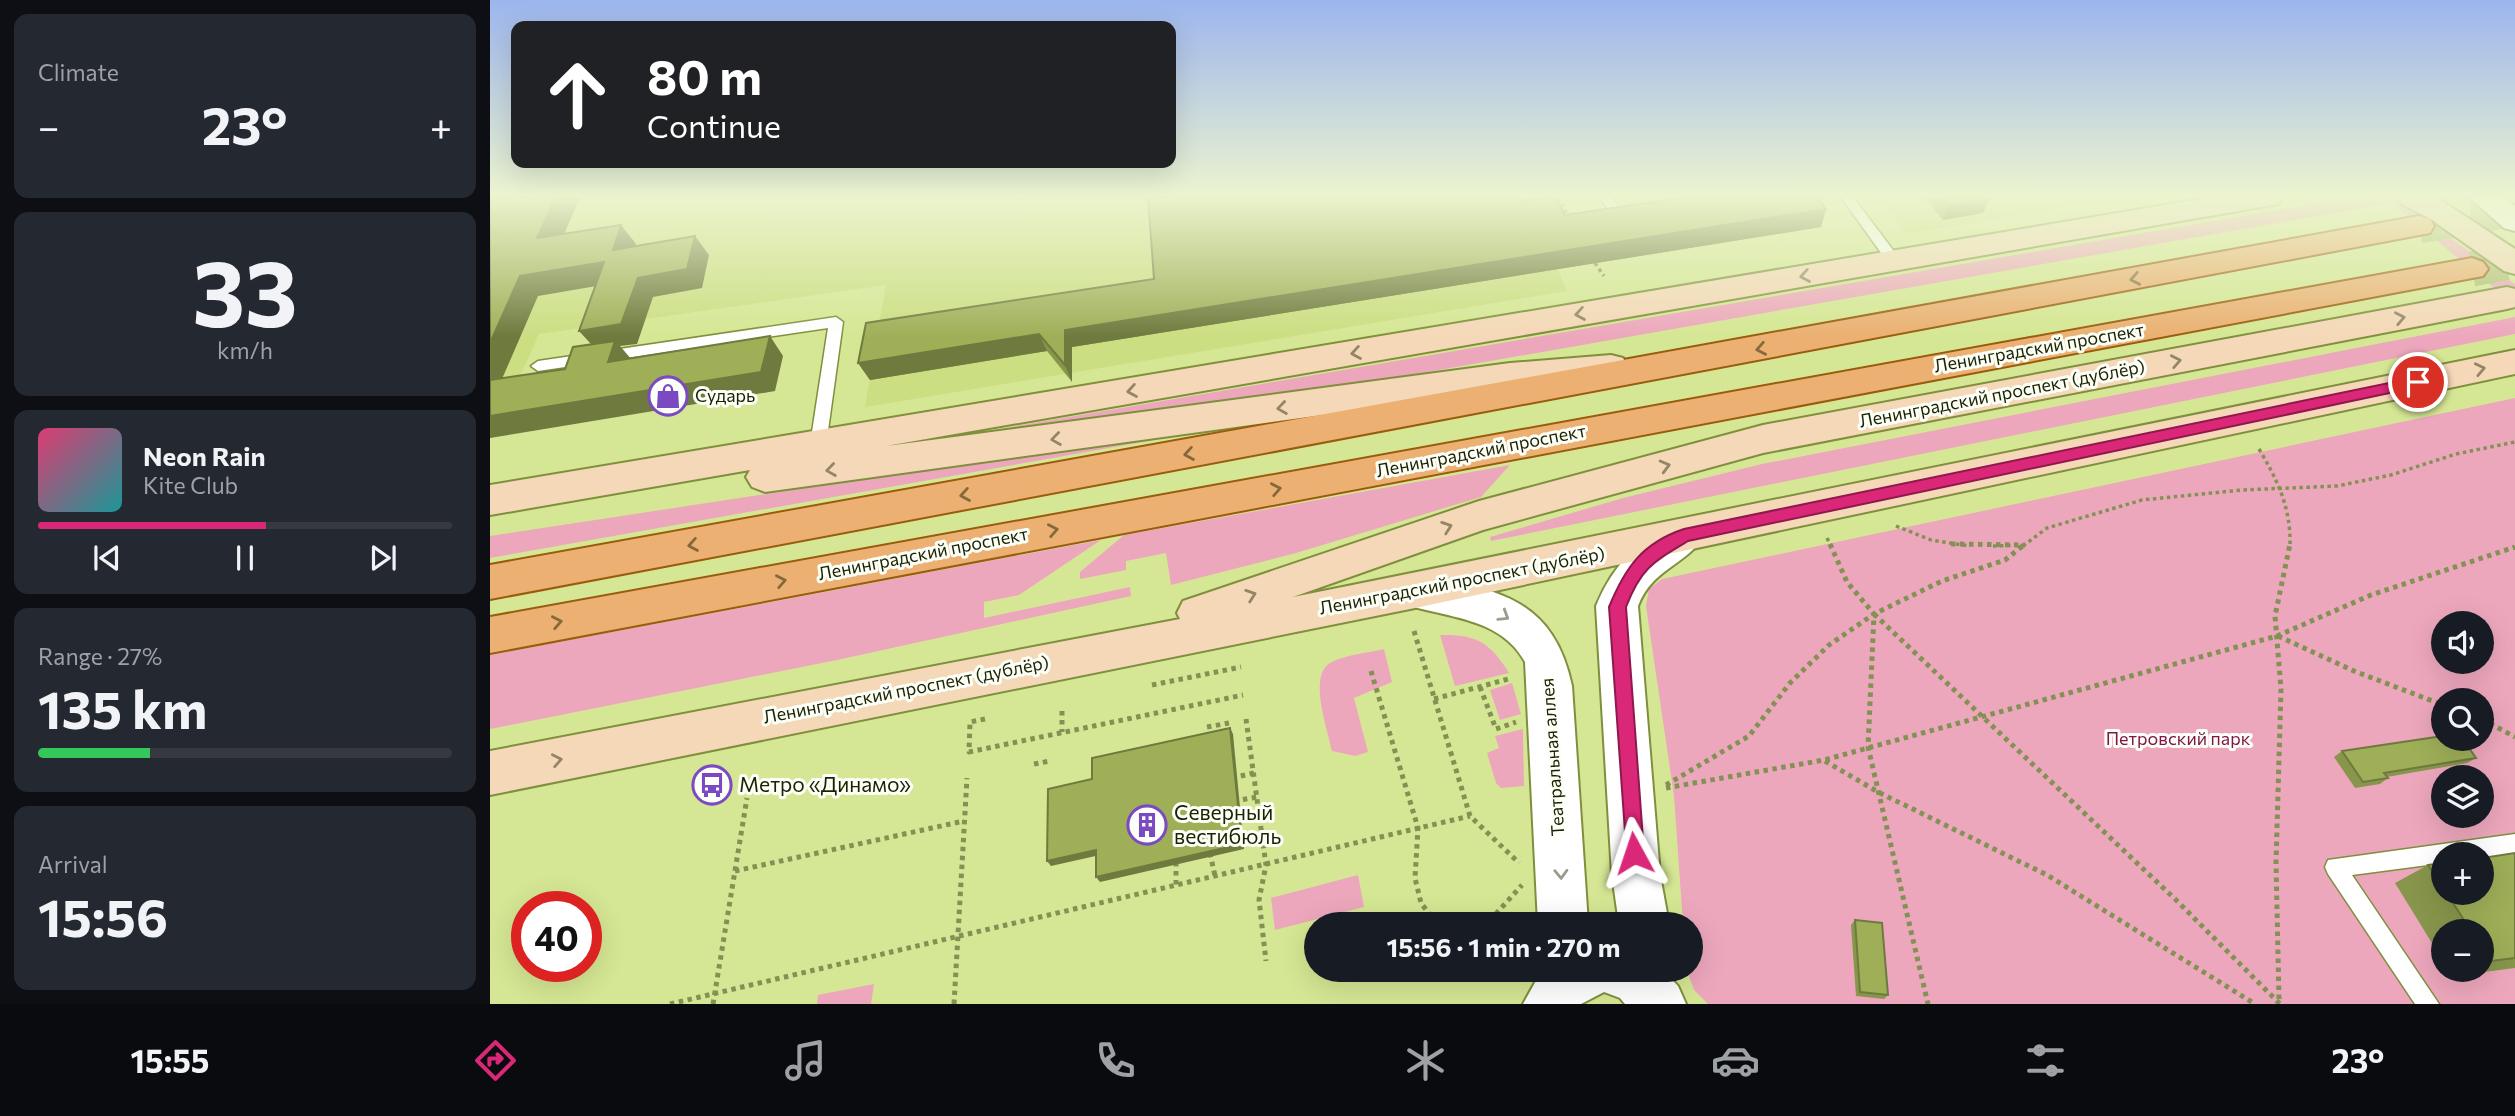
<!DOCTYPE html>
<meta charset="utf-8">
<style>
body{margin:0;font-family:Commissioner,sans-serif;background:#242831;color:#f1f3f6;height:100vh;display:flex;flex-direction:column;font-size:26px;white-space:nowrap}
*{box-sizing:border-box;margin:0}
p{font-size:23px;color:#9ea1a6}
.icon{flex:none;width:38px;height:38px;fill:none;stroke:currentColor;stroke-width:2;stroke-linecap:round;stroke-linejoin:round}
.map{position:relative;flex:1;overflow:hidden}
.panel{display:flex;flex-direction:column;gap:14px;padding:14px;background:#0d0f14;width:490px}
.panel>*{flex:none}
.hud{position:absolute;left:21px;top:21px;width:665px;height:147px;border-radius:14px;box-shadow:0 7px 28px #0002;background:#202124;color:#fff;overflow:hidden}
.buttons{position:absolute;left:1941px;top:611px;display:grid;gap:14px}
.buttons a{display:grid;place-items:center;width:63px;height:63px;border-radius:50%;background:#171b24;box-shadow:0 7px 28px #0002;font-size:35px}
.speed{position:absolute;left:21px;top:891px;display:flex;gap:14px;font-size:35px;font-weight:700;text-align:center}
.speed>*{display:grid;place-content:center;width:91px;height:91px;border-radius:50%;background:#171b24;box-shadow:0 7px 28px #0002;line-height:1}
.speed .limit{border:10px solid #d22;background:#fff;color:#111}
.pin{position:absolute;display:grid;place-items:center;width:60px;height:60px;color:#fff;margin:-30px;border:4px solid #fff;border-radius:50%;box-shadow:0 2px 7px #0007}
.me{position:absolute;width:77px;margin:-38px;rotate:355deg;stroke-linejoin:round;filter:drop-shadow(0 0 5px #0008)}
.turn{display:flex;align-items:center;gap:24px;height:147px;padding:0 21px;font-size:32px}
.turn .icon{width:91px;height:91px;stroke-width:2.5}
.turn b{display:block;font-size:49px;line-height:60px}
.big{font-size:52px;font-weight:700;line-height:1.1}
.panel .card{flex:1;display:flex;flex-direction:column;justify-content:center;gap:10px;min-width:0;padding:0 24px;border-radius:14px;background:#242831}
.panel .dial{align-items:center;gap:0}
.dial b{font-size:91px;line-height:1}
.song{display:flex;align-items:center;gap:21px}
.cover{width:84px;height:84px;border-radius:10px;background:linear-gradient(135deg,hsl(340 70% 55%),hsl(180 70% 35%))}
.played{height:7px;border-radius:4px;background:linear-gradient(90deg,#db2777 55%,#363941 55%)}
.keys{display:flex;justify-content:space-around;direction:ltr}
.heat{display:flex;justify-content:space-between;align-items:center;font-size:38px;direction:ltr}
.charge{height:10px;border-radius:5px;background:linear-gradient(90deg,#34c759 27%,#363941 0)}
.trip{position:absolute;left:814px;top:912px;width:399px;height:70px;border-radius:35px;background:#171b24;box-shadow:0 7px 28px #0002;font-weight:700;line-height:70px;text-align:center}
.dock{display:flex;height:112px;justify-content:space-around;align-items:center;background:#090b0e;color:#9ea1a6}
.dock .icon{width:49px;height:49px}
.dock .on{color:#db2777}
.dock b{font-size:32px;color:#f1f3f6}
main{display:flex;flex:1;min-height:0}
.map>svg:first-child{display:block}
.built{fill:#cbde82}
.green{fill:#eda7bd;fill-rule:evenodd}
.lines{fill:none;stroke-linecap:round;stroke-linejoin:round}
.primary-tunnel{stroke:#b0c077;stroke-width:35;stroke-dasharray:35 18;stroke-linecap:butt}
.service-casing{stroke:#7f8f3d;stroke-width:3}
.tertiary-casing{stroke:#7f8f3d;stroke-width:4}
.secondary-casing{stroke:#7f8f3d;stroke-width:4}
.primary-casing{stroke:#995c0d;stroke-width:4}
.path-far1{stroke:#849154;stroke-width:3.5;stroke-dasharray:3.5 3.5;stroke-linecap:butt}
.path{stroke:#849154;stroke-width:5;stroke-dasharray:4.5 4.5;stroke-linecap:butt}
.service{fill:#fff;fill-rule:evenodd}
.tertiary{fill:#fff;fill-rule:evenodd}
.secondary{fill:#f5d8b8;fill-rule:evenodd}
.primary{fill:#ebb072;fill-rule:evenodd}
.wall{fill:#88964c}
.shaded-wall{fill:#6f7a3e}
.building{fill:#9eaf58;stroke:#6f7a3e;stroke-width:2}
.oneway{stroke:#938666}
.oneway2{stroke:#84693a}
.oneway3{stroke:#999c8d}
.route{fill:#db2777;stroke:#8e194d;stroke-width:2}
.labels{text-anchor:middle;stroke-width:6;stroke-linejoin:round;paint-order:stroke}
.street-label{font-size:18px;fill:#1c2201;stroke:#fcfff7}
.poi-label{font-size:18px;fill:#1c2201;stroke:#fcfff7;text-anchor:start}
.park-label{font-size:18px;fill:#7f1647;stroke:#fcfff7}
.near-poi-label{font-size:21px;fill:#1c2201;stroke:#fcfff7;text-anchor:start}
</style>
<main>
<section class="panel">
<div class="card"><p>Climate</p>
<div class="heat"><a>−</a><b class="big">23°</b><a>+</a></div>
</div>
<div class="card dial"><b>33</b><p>km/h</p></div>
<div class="card">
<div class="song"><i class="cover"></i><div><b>Neon Rain</b><p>Kite Club</p></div></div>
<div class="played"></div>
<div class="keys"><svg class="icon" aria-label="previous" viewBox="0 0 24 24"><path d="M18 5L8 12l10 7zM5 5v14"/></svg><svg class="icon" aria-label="pause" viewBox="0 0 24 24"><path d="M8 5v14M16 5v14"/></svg><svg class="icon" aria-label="next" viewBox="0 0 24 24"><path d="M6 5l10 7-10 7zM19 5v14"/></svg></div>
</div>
<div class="card"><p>Range · 27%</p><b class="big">135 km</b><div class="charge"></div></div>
<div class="card"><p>Arrival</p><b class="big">15:56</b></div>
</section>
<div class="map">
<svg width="2025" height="1004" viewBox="0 0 2025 1004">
<rect width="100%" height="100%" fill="#d5e794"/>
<g class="built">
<polygon points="0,197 1026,197 1055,237 1077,291 375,407 396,285 49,334 20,399 0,402"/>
<polygon points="1388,197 1637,197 1416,234"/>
</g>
<g class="green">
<polygon points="1864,197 1893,197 1910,202 2025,284 2025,305 1901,203 898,379 374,452"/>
<polygon points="2025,317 2025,334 1001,541 1000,537 1133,498 1272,464"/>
<path d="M2025 398V1004H1218L1204 990 1197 971 1200 970V924H1193L1184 796 1156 606 1159 589 1172 579ZM1953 623H1992V662H1953ZM1953 700H1992V738H1953ZM1953 777H1992V816H1953ZM1953 854H1992V892H1953ZM1953 931H1992V970H1953Z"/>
<polygon points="664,435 664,440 0,558 0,536"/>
<polygon points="1020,465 991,497 806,553 681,585 676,553 636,561 636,570 590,579 590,572 634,535"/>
<polygon points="611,540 529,595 494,602 494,618 640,587 641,596 347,660 0,729 0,655"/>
<path d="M950 635C986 634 1000 642 1019 673L965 686Z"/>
<path d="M894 649 902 682 864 698 878 752 865 756 842 751C838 730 818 676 840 663 854 655 878 653 894 649Z"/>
<polygon points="1022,683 1031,714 1010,720 1000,690"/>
<polygon points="1033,729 1034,786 1011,788 1006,783 997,753 1009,748 1005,736"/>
<polygon points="868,875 874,907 785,930 781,898"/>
<polygon points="384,984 381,1004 327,1004 328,995"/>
</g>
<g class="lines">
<g class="primary-tunnel">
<polyline points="1929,226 2025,209"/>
<polyline points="1982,269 2025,261"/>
</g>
<g class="service-casing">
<g id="service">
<polygon points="1110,197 1122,197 1129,208 1139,206 1145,210 1139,214 1121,215"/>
<polygon points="1351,197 1363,197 1409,258 1409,264 1399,264"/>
<polygon points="346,317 353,322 336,445 328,451 320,445 338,328 48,371 41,366 48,361"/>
<polygon points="2025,834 2025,854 1992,858 1992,854 1953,854 1953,863 1862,875 1949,1004 1925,1004 1838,874 1835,867 1838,860"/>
</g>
</g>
<g class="tertiary-casing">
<g id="tertiary">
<polygon points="1979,197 2013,197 2025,206 2025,231 2014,228"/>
<path d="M1194 519 1208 524 1214 535C1199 564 1162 568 1148 606L1170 875 1179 924H1129L1122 875 1106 606C1123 565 1151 534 1194 519Z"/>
<path d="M925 574C1004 589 1063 596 1082 686L1098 924H1048L1035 662C1010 616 954 618 911 603L905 591 911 579Z"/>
<polygon points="1052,970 1173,970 1188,986 1196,1004 1135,1004 1130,998 1114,992 1091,1004 1033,1004"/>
</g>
</g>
<g class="secondary-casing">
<g id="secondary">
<polygon points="1723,197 1792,197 1788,204 1777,206 396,446 1020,363 1121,355 1133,358 1138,367 1133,376 1121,379 1020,389 275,492 262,487 256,477 260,470 0,515 0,485"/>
<polygon points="1908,197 1946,197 2025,249 2025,274 2014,271 1942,220 1912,204"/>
<polygon points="2017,287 2025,289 2025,307 2017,309 1273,453 993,530 803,597 2025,350 2025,374 925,608 0,795 0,751 690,619 687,613 693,601 989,501 1273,425"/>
</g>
</g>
<g class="primary-casing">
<g id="primary">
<polygon points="1929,216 1940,219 1944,226 1940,233 0,599 0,565"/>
<polygon points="1982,258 1993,262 1998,269 1993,276 0,653 0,617"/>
</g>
</g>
<g class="path-far1">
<polyline points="1069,197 1079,218"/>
<polyline points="1105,263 1114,276"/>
<path d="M1769 449C1788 481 1801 508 1800 546"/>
<polyline points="1406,526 1441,540 1479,546"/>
<polyline points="1337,538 1341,546"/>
<polyline points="1503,546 1535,545"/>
<polyline points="1533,546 1557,528 1652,500 1752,490 1847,486 1901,475 1966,454 2025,442"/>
</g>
<g class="path">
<polyline points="1340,544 1357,582 1384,614 1378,747 1438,1004"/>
<polyline points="1461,544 1535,545"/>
<polyline points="1384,614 1685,899 1790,1004"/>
<polyline points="924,631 980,816 1029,863"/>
<polyline points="1788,636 1864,671 1953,705"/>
<polyline points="881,671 928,828 925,878 931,903 947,924"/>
<polyline points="662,685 751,667"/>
<polyline points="990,687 1006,729 1026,722"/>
<polyline points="944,699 1022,678"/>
<polyline points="572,711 572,732"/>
<polyline points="495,719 480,722 479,752 753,695"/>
<polyline points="756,719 776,865 769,900 776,961"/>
<polyline points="1992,719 2025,737"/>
<polyline points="717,727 739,723"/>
<polyline points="1335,761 1388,792 1557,875 1765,1004"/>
<polyline points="544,764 560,761"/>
<polyline points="742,778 764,773"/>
<polyline points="1176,785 1259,736 1300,683 1339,645 1384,614 1452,581 1515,560 1535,544"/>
<polyline points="1176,788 1334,760 1787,636 1881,595 2025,547"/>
<polyline points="744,801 767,797"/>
<polyline points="720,853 725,876"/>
<polyline points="686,862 686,885"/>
<polyline points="245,871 474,821"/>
<polyline points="981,924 1004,916 1032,885"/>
<polyline points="1789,999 1786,863 1791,689 1785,616 1800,544"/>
<polyline points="180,1004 980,816"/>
<polyline points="223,1004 257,798"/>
<polyline points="464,1004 477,778"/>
</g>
<use href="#service" class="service"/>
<use href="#tertiary" class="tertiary"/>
<use href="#secondary" class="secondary"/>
<use href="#primary" class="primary"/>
</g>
<g class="wall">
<polygon points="1434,197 1497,197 1499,199 1493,213 1453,220"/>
<polygon points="1032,201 1075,215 1336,209 1331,227 582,347 582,382 557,351 380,380 368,363 664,279"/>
<polygon points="1852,751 1986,758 1977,763 1897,777 1898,778 1890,784 1865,788 1844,757"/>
<polygon points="2025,853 2025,968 1963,976 1958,970 1992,970 1992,931 1953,931 1953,961 1905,883 1938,865 1953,863 1953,892 1992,892"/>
<polygon points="1365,920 1398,995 1394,999 1366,996 1361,925"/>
</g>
<g class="shaded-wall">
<polygon points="66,197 90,197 64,258 47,238"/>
<polygon points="1499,199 1493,213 1453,220 1458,206"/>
<polygon points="1336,209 1331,227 582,347 582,382 575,365 575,330"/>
<polygon points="131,225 146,244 138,269 123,250"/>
<polygon points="205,236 219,255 212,288 163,297 147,344 130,346 142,360 135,381 89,331 148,278"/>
<polygon points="114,262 130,282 48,296 2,402 0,400 0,343 30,276"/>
<polygon points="549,334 557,351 380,380 368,363"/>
<polygon points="280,336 293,356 285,391 0,438 0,416"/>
<polygon points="740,728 743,734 754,849 610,882 606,877"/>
<polygon points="606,850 610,855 561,866 557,861"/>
</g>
<g class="building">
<polygon points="0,197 66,197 47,238 131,225 123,250 205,236 197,269 148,278 131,324 89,331 114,262 30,276 0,343"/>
<polygon points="658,197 1030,197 1032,201 1066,197 1075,215 1198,197 1328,197 1336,209 575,330 575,365 549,334 368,363 376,323 664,279"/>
<polygon points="1451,197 1497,197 1499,199 1458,206"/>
<polygon points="280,336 271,372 0,416 0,380 75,369 83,347 125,341 118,362"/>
<polygon points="740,728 752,844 606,877 606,850 557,861 558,789 602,779 602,758"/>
<polygon points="1953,736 1953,738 1972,738 1986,758 1894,773 1898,778 1873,782 1852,751"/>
<polygon points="2025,853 2025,958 2001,961 1992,947 1992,931 1981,931 1956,892 1992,892 1992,858"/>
<polygon points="1953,863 1953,887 1938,865"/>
<polygon points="1365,920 1392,923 1398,995 1370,992"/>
</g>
<defs><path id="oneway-chevron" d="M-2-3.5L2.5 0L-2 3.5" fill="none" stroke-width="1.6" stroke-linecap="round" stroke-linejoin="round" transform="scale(1.75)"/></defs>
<g class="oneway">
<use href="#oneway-chevron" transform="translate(1315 276) rotate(170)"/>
<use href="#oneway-chevron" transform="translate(1090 314) rotate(170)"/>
<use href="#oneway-chevron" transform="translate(1910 318) rotate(-11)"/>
<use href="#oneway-chevron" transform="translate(866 353) rotate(170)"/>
<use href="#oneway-chevron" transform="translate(1686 361) rotate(-11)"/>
<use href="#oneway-chevron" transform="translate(1990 369) rotate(-12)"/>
<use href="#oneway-chevron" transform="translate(642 391) rotate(170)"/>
<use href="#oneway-chevron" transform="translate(792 408) rotate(172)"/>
<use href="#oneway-chevron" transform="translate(566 439) rotate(172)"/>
<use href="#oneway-chevron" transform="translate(1175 466) rotate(-15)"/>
<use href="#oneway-chevron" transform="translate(341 470) rotate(172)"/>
<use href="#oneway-chevron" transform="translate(957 527) rotate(-19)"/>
<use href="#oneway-chevron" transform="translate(761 595) rotate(-19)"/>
<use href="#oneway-chevron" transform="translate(67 760) rotate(-11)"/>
</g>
<g class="oneway2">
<use href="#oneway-chevron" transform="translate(1645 279) rotate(169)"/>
<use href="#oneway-chevron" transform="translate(1271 349) rotate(169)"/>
<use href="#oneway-chevron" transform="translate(699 454) rotate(170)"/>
<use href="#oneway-chevron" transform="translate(786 489) rotate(-11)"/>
<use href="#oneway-chevron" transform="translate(475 495) rotate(170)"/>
<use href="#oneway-chevron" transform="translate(563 530) rotate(-11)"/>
<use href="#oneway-chevron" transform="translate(203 545) rotate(170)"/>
<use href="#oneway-chevron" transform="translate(291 581) rotate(-11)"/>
<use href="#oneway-chevron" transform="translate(67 622) rotate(-11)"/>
</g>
<g class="oneway3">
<use href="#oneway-chevron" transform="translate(1014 616) rotate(32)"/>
<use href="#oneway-chevron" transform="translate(1071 874) rotate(88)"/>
</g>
<linearGradient id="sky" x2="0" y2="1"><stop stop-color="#9cb5ee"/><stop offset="0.58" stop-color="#ecf4cf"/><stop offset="1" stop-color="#ecf4cf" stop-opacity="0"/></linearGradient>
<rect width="2025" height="337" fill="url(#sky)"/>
<path class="route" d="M1928 377 1933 378V386L1198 541C1163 562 1151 568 1136 607L1154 853 1151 860 1144 863 1137 860 1119 607C1135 568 1152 543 1194 529Z"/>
<defs>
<g id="shop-ring" transform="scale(2.0125)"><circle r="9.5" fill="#fcfff7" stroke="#7b4ac2" stroke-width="1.5"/><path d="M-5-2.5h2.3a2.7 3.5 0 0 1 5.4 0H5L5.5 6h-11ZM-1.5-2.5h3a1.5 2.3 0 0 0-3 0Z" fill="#7b4ac2"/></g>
<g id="bus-ring" transform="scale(2.0125)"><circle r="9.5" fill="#fcfff7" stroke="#7b4ac2" stroke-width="1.5"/><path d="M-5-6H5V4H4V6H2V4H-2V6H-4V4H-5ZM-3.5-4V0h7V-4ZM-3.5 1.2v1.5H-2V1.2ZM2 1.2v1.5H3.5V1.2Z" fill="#7b4ac2"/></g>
<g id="building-ring" transform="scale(2.0125)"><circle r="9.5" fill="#fcfff7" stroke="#7b4ac2" stroke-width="1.5"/><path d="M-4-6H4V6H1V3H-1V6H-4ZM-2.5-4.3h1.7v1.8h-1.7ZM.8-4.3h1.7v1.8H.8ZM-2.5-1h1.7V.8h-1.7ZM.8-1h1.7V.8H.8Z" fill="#7b4ac2"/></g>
</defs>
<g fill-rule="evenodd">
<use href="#shop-ring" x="178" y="396"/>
<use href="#bus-ring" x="222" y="785"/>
<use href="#building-ring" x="657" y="825"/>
</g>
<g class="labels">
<g class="street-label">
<text transform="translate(1549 348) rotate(-10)" y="6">Ленинградский проспект</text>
<text transform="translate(1512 394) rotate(-11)" y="6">Ленинградский проспект (дублёр)</text>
<text transform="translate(991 451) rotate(-11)" y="6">Ленинградский проспект</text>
<text transform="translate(433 554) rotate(-11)" y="6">Ленинградский проспект</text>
<text transform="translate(972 581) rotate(-11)" y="6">Ленинградский проспект (дублёр)</text>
<text transform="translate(416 690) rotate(-11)" y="6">Ленинградский проспект (дублёр)</text>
<text transform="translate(1063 757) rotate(-94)" y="6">Театральная аллея</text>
</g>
<g class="poi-label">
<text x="205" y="402">Сударь</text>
</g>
<g class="park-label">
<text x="1688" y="745">Петровский парк</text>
</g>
<g class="near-poi-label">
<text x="249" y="792">Метро «Динамо»</text>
<text x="684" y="820">Cеверный<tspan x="684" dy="24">вестибюль</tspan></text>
</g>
</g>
</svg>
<div class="buttons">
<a><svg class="icon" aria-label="sound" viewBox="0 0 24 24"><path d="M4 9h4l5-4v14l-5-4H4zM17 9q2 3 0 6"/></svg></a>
<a><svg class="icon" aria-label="search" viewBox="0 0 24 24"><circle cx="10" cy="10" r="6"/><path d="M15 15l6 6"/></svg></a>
<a><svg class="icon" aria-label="layers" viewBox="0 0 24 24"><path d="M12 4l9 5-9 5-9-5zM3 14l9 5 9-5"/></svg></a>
<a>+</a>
<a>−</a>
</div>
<div class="speed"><div class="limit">40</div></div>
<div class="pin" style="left:1928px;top:382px;background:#d93025"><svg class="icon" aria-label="arrive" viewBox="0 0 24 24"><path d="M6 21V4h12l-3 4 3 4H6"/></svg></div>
<svg class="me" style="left:1144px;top:853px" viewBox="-20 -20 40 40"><path d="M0-17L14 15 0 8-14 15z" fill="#db2777" stroke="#fff" stroke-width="4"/></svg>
<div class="trip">15:56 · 1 min · 270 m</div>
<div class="hud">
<div class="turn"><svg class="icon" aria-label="ahead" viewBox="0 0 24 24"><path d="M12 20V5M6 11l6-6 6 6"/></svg><div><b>80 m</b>Continue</div></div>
</div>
</div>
</main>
<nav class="dock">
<b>15:55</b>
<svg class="icon on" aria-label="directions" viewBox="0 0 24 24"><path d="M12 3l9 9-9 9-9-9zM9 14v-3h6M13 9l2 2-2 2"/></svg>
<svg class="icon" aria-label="music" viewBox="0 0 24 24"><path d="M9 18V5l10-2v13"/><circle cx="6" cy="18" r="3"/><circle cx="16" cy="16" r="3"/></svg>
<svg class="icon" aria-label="phone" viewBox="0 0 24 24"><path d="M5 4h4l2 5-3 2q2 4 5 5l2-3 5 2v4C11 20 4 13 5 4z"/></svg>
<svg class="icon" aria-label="climate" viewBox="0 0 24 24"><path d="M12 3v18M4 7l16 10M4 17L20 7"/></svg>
<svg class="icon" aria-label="car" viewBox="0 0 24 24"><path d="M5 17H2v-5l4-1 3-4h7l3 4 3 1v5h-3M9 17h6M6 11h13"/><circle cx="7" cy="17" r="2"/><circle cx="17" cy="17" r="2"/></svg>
<svg class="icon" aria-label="filters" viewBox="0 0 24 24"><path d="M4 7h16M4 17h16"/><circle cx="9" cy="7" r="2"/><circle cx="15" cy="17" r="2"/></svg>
<b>23°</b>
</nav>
